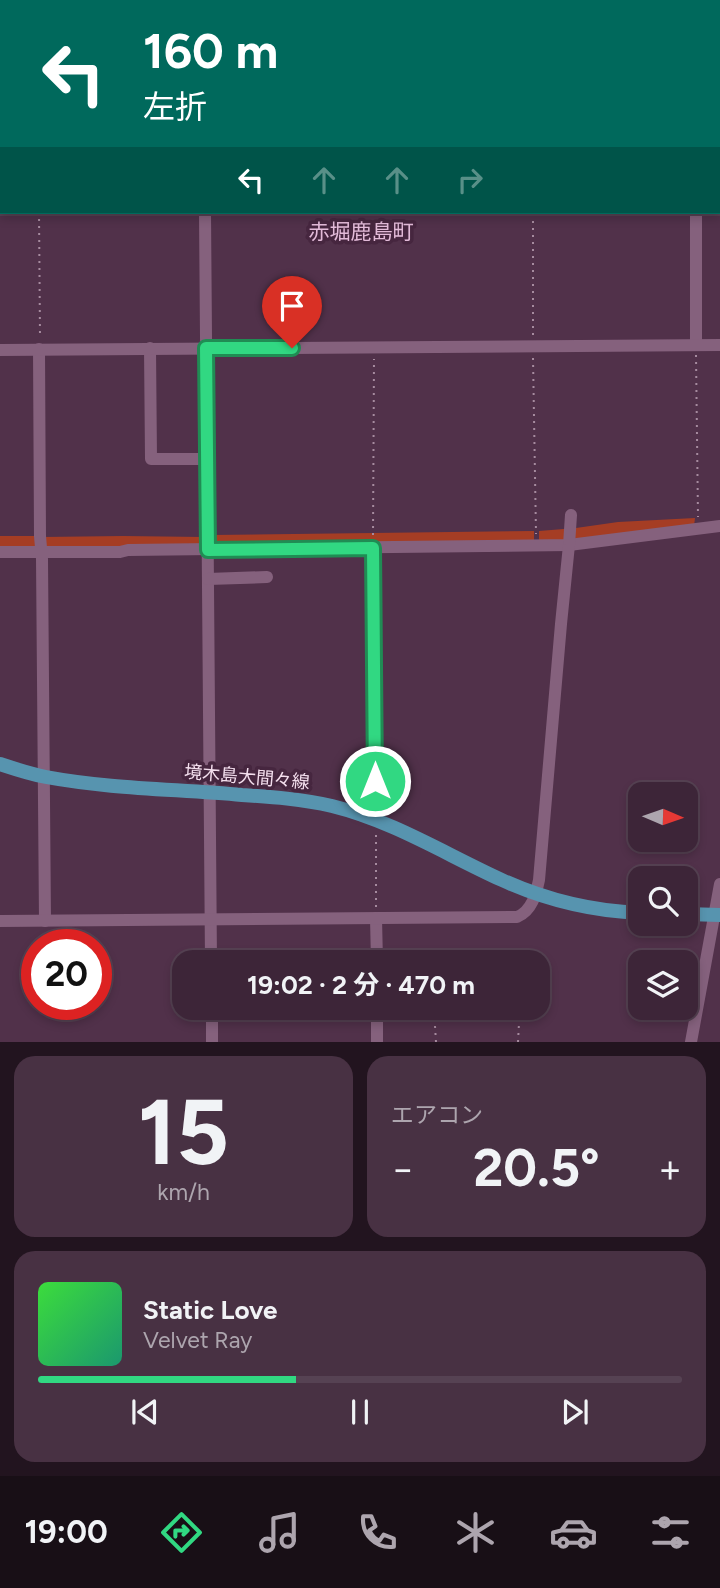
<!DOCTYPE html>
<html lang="ja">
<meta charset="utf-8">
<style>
body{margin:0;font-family:Figtree,"Noto Sans JP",sans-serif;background:#483143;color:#f1f3f6;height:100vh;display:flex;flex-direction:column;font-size:26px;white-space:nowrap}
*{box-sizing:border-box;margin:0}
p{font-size:23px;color:#ada5ae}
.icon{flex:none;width:38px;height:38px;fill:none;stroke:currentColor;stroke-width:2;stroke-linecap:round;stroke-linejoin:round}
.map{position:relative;height:1042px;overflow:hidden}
.panel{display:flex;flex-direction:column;gap:14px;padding:14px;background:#22141f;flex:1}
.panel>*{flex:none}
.top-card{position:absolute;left:0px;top:0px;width:721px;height:214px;box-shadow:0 4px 10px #0003,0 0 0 2px #564253;background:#00695c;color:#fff;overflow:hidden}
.needle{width:46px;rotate:92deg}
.tools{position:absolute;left:628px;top:782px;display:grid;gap:14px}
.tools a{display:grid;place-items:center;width:70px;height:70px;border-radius:14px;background:#3d2538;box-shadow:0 4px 10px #0003,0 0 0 2px #564253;font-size:35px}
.speed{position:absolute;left:21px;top:929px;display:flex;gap:14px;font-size:35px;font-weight:700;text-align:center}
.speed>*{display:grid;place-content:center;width:91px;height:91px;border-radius:50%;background:#3d2538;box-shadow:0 4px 10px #0003,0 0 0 2px #564253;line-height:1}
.speed .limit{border:10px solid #d22;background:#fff;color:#111}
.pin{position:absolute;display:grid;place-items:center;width:60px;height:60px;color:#fff;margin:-72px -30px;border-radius:50% 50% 50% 0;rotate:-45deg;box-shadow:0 0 7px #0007}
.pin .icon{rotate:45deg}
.me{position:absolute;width:77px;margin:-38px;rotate:0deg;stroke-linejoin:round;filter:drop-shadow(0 0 5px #0008)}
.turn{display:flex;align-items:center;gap:24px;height:147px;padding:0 28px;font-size:32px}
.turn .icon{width:91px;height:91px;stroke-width:2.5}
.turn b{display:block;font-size:49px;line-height:60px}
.lanes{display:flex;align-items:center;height:66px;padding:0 28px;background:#0003;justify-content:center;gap:35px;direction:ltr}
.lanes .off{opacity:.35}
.big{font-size:52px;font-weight:700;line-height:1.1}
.panel .widget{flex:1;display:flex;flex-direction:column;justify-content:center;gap:10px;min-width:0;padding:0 24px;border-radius:21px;background:#483143}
.panel .dial{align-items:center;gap:0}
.dial b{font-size:91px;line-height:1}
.song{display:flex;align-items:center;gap:21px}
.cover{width:84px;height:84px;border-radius:10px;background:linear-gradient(135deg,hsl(120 70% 55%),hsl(160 70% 35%))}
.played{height:7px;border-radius:4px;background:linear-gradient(90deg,#31d882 40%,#564253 40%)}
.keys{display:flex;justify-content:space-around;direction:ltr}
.heat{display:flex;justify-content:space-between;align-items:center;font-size:38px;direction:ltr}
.panel .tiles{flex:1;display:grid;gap:14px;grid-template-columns:1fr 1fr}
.widget:last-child{grid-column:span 2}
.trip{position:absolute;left:172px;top:950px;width:378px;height:70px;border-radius:21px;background:#3d2538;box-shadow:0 4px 10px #0003,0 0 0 2px #564253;font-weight:700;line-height:70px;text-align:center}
.menu{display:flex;height:112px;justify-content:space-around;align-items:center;background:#180f16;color:#ada5ae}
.menu .icon{width:49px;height:49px}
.menu .selected{color:#31d882}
.menu b{font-size:32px;color:#f1f3f6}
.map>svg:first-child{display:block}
.forest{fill:#a53d24}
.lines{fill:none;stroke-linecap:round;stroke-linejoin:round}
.path{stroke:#a68b9f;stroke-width:2;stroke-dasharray:2 5;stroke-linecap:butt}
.minor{stroke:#85617d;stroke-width:12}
.major{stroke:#5794af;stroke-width:14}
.route-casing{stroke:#208c54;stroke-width:18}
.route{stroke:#31d882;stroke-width:12}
.labels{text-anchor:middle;stroke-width:7;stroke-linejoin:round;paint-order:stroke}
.street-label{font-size:18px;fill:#f3deed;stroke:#46263f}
.quarter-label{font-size:21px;fill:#e3bbd9;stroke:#46263f}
</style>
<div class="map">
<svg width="720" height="1042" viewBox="0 0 720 1042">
<rect width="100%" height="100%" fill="#51314a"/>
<g class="forest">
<polygon points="695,518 694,526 575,540 539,541 539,531 576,528 618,522"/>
<polygon points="534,531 534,541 213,547 212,535"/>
<polygon points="0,536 37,536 39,548 0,549"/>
<polygon points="123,536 203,537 203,546 44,547 42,537"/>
</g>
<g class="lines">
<g class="path">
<polyline points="38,0 38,2"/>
<polyline points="371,0 371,2"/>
<polyline points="533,0 533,2"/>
<polyline points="39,212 40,337"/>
<polyline points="533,335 533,212"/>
<polyline points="696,355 698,517"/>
<polyline points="533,358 536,534"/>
<polyline points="373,535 374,359"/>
<polyline points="376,907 376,835"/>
<polyline points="435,1026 436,1042"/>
<polyline points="518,1042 519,1023"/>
</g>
<g class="minor">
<polyline points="203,0 203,2"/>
<polyline points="695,0 695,2"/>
<polyline points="719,123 720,123"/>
<polyline points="0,130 2,130"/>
<polyline points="205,212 211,962"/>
<polyline points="696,212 696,345"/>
<polyline points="150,348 151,459 207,459"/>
<polyline points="39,349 40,536 42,559 45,921"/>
<polyline points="0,350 720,345"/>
<polyline points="0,552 120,552 128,550 569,545 720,526"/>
<polyline points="208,579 267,577"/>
<polyline points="373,818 375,807 373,548"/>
<polyline points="376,918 377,962"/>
<path d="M0 921 517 917C532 911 536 894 539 880L561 624 569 545 571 515"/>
<polyline points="212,1008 212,1042"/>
<polyline points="377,1008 377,1042"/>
<polyline points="691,1042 720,884"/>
</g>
<g class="major">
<path d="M0 764C15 769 31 774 46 777 111 789 177 789 242 795 272 797 302 799 332 806 393 821 445 854 502 880 546 900 592 911 640 913"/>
<polyline points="686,914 720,915"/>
</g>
</g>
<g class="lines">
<g class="route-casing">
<polyline id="route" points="292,348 206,348 208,550 373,548 375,781"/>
</g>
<use href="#route" class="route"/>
</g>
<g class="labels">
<g class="street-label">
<text transform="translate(247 777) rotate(5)" y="6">境木島大間々線</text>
</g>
<g class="quarter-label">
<text x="361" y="239">赤堀鹿島町</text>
</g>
</g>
</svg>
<div class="tools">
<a><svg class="needle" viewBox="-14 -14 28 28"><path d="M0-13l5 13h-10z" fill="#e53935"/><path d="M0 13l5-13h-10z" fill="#ada5ae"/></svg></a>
<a><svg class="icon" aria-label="search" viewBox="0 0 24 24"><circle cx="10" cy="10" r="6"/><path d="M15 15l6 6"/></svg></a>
<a><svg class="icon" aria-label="layers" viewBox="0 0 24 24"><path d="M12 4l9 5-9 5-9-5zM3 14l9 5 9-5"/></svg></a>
</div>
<div class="speed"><div class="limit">20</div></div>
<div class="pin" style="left:292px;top:348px;background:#d93025"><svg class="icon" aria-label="arrive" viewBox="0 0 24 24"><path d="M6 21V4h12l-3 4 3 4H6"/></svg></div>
<svg class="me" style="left:375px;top:781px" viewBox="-20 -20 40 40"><circle r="17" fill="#31d882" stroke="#fff" stroke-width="3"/><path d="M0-11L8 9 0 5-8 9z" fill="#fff"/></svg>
<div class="trip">19:02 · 2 分 · 470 m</div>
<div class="top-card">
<div class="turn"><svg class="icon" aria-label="left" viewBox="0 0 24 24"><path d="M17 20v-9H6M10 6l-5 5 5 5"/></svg><div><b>160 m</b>左折</div></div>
<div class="lanes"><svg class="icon" aria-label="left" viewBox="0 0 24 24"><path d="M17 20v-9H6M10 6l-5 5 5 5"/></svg><svg class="icon off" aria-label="ahead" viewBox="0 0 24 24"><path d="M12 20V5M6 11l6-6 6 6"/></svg><svg class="icon off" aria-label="ahead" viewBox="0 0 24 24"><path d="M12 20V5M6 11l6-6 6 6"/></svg><svg class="icon off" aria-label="right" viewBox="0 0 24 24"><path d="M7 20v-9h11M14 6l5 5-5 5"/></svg></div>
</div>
</div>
<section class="panel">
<div class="tiles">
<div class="widget dial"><b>15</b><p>km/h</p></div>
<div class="widget"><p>エアコン</p>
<div class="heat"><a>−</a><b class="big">20.5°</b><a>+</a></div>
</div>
<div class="widget">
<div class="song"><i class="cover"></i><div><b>Static Love</b><p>Velvet Ray</p></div></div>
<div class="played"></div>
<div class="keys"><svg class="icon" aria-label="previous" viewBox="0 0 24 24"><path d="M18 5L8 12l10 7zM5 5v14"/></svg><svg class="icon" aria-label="pause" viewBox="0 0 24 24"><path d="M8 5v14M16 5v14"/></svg><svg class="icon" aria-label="next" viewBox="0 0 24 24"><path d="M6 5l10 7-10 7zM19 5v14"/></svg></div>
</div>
</div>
</section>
<nav class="menu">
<b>19:00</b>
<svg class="icon selected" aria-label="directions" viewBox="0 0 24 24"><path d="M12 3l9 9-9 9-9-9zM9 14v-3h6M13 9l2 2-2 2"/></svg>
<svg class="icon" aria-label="music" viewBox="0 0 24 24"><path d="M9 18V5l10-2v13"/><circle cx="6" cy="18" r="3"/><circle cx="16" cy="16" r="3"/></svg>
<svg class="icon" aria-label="phone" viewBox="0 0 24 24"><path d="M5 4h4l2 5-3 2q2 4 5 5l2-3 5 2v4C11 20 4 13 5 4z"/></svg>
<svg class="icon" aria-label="climate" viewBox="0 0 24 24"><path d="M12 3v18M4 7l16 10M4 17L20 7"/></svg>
<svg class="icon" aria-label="car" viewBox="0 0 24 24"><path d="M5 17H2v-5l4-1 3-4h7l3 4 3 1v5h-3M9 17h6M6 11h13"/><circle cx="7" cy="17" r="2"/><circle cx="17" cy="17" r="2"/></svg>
<svg class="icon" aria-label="filters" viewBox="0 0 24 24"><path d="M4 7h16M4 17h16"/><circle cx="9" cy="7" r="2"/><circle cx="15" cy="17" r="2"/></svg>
</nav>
